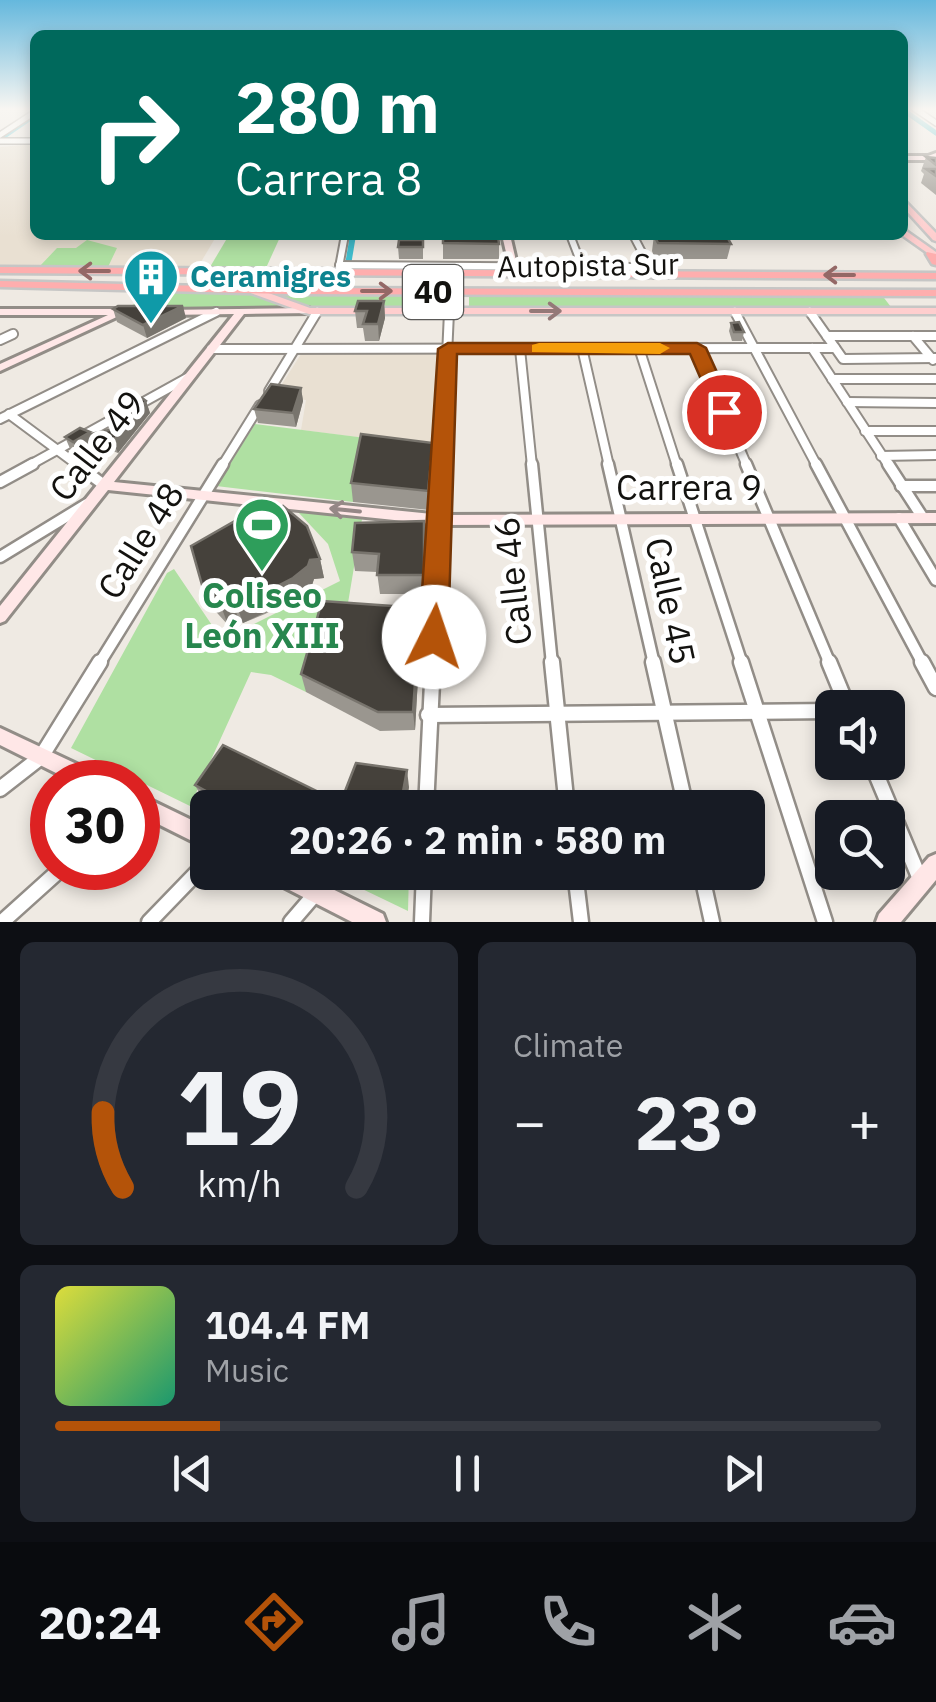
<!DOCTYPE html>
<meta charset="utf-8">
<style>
body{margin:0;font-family:"IBM Plex Sans",sans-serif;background:#242831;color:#f1f3f6;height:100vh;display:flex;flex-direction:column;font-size:38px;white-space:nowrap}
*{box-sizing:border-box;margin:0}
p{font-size:32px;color:#9ea1a6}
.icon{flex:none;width:55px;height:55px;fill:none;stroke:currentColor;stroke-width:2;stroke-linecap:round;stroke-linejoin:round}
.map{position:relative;height:922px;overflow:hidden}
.panel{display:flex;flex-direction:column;gap:20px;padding:20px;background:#0d0f14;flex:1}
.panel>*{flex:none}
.hud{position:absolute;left:30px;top:30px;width:878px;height:210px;border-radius:15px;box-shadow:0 5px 15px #0003;background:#00695c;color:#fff;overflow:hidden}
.controls{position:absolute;left:815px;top:690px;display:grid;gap:20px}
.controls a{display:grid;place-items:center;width:90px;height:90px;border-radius:15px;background:#171b24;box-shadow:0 5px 15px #0003;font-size:50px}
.speed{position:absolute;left:30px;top:760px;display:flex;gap:20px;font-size:50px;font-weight:700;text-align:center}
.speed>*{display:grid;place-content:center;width:130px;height:130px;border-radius:50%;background:#171b24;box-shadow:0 5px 15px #0003;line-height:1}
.speed .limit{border:15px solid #d22;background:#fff;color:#111}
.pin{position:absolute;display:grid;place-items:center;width:85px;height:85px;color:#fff;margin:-42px;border:5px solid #fff;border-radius:50%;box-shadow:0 2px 10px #0007}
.me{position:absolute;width:110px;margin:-55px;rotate:4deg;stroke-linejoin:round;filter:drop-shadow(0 0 8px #0008)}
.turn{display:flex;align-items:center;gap:35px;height:210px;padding:0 40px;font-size:45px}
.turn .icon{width:130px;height:130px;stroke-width:2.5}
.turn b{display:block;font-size:70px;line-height:85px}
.big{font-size:75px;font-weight:800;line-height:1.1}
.panel .card{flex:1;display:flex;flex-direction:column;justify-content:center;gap:15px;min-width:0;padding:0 35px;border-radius:15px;background:#242831}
.panel .dial{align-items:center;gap:0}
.dial svg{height:260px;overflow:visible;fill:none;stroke:#363941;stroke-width:7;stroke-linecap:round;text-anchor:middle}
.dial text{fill:#f1f3f6;stroke:none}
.song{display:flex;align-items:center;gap:30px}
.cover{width:120px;height:120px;border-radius:15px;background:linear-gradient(135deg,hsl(60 70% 55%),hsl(160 70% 35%))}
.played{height:10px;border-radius:5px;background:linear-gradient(90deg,#b45309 20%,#363941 20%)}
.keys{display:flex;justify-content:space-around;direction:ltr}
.heat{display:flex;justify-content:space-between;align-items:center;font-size:55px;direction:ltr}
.panel .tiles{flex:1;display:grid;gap:20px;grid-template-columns:1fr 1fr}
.card:last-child{grid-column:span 2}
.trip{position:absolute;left:190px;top:790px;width:575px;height:100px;border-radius:15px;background:#171b24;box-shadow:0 5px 15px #0003;font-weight:800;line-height:100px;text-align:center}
.tab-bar{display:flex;height:160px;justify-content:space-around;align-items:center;background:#090b0e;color:#9ea1a6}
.tab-bar .icon{width:70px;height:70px}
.tab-bar .active{color:#b45309}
.tab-bar b{font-size:45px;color:#f1f3f6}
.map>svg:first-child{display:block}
.built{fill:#e9e0d2}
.green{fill:#afe0a2}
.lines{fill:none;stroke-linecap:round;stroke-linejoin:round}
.canal-far1{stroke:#40bdcd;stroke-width:5}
.canal{stroke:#40bdcd;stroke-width:6}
.street-far4-casing{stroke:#928d87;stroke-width:8}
.street-far3-casing{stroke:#928d87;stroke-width:10}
.street-far2-casing{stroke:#928d87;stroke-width:12}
.street-far1-casing{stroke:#928d87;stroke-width:15}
.street-casing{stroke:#928d87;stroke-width:19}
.secondary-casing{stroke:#928d87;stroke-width:6}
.primary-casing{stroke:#c6c6c5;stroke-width:5}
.highway-casing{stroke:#c6c6c5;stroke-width:5}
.street-far4{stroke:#fff;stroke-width:5}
.street-far3{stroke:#fff;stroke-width:6}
.street-far2{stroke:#fff;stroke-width:8}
.street-far1{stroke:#fff;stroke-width:10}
.street{stroke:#fff;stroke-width:14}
.secondary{fill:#ffe7e7;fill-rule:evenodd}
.primary{fill:#fecece;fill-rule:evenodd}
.highway{fill:#feaeae;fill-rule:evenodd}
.wall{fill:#9a968f}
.shaded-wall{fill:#78746d}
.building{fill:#45413b;stroke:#78746d;stroke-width:2.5}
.oneway{stroke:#946866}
.oneway2{stroke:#947978}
.oneway3{stroke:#958786}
.route{fill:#b45309;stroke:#753606;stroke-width:2.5}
.slow{fill:#f59e0b}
.labels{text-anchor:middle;stroke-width:10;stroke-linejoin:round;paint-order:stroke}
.far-street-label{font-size:30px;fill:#13120f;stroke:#fff}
.far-culture-label{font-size:30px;font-weight:bold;fill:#0d838f;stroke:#fff;text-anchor:start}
.shield{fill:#fff;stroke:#5a5957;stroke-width:2.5}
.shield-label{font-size:32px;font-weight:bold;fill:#13120f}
.street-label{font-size:35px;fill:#13120f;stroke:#fff}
.leisure-label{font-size:35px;font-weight:bold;fill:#27864d;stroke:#fff}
</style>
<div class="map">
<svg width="936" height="922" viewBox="0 0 936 922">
<rect width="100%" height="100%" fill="#efeae3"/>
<g class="built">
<polygon points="35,144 35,235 217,235 198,267 0,266 0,147"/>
<polygon points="303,351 438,352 439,460 363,453 365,438 301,430 306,400 275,395"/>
</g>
<g class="green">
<polygon points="229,235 281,235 266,268 210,267"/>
<polygon points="87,240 117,248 108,267 40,266 57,248 76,248"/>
<polygon points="0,274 936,278 936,281"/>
<polygon points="169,288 264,295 293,308 126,308"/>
<polygon points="272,293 423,294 422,307 302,308"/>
<polygon points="469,294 881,294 891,307 469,307"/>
<polygon points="255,424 366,438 353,502 216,486"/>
<polygon points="298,512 362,519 345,621 325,621 306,692 271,675 251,672 190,806 71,748 167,573 174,569 222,640 340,581 328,544"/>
<polygon points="329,873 409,873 408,911"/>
</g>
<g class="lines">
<g class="canal-far1">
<polyline points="902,109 936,133"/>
<polyline points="0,139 35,115"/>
</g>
<polyline class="canal" points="348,265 353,235"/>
<g class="street-far4-casing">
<g id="street-far4">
<polyline points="914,108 936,123"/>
<polyline points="0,135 35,112"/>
<polyline points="0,141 35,141"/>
</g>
</g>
<g class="street-far3-casing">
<g id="street-far3">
<polyline points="570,235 582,266"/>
<polyline points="633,235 654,275"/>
<polyline points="339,265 641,267"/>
<polyline points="339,267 345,235"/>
<polyline points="734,311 736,314"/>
<polyline points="809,311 811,314"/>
<polyline points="211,314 216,312"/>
<polyline points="316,314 318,311"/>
</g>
</g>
<g class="street-far2-casing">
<g id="street-far2">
<polyline points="735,312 817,466"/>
<polyline points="810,312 843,359 936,358"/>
<polyline points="827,336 936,336"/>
<polyline points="913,336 933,360"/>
<polyline points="0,340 13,334"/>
<polyline points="582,348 609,466"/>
<polyline points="639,348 677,466"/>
<polyline points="697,348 747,466"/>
<polyline points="812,348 889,466"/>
<polyline points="211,349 835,348"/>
<polyline points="520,349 532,466"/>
<polyline points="832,379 936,379"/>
<polyline points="269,391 317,312"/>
<polyline points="847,402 936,403"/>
<polyline points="9,414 79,466"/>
<polyline points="0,419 216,312"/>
<polyline points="865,431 936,431"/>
<polyline points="881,456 936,455"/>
<polyline points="28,466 187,378"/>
<polyline points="222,466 260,405"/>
<polyline points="442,466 449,312"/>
</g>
</g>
<g class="street-far1-casing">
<g id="street-far1">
<polyline points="76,464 104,485"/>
<polyline points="532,464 552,664"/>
<polyline points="608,464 654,664"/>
<polyline points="677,464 742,664"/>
<polyline points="746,464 830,664"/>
<polyline points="816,464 923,664"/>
<polyline points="888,464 923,518"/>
<polyline points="0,482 33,464"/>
<polyline points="901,486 936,486"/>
<polyline points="899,518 936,580"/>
<polyline points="0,557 87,504"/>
<polyline points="99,664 223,464"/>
<polyline points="433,664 442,464"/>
</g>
</g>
<g class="street-casing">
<g id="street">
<polyline points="552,662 567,808"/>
<polyline points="653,662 686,808"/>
<polyline points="741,662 825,922"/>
<polyline points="829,662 848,708"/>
<polyline points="922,662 936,688"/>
<polyline points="428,715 832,711"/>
<polyline points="871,762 920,879"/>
<polyline points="0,789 41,757 100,662"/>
<polyline points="426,808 433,662"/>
<polyline points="575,872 581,922"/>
<polyline points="701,872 712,922"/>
<polyline points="2,922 62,868"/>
<polyline points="149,922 208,861"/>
<polyline points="291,922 316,893"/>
<polyline points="422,922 424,872"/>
</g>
</g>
<g class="secondary-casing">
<g id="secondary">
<polygon points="936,153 936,160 902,160 902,156 928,156"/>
<polygon points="502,235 510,235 517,265 516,267 509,265"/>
<polygon points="309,308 314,311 312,313 244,314 114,482 442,515 936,513 936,523 442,525 108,490 5,621 0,623 0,606 234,314 167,315 164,314 164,310"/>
<polygon points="0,309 127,309 132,312 130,314 121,315 0,371 0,364 108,315 0,315"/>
<polygon points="0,728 100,775 102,782 74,782 0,745"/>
<polygon points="138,794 208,828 208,849 138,814"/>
<polygon points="936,854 936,880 901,922 876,922 879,914 929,857"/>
<polygon points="265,872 298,872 383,914 386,922 352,922 268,879"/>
</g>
</g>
<g class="primary-casing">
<g id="primary">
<polygon points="902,198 936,233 936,241 933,240 902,206"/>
<polygon points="902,228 936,252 936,259 902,235"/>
<polygon points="252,287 310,308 936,308 936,314 309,314 248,292 248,288"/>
</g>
</g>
<g class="highway-casing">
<g id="highway">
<polygon points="927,252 936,254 936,265 932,264 926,254"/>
<polygon points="0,267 936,273 936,279 0,273"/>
<polygon points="0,281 288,288 936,290 936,296 288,294 0,287"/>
</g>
</g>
<use href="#street-far4" class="street-far4"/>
<use href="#street-far3" class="street-far3"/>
<use href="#street-far2" class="street-far2"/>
<use href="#street-far1" class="street-far1"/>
<use href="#street" class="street"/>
<use href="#secondary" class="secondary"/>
<use href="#primary" class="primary"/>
<use href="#highway" class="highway"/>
</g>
<g class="wall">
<polygon points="926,157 936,158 936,195 921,183 924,174 921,171"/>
<polygon points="654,235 731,244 727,259 655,259 652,251"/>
<polygon points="443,236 499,244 499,259 443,259"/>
<polygon points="423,240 423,259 399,259 398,247"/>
<polygon points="384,301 385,318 379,341 365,341 363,328 357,328 355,311"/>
<polygon points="113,309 186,318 147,338 117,322"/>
<polygon points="731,323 744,332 742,341 732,341 729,331"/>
<polygon points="301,388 303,401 296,427 258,423 254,409"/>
<polygon points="146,401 150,413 118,453 96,445 79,456 71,451 65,437 90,432 91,434 109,430"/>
<polygon points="433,443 434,462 429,510 353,502 351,483"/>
<polygon points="251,516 320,559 324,578 314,579 312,585 297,597 265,614 243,623 238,618 228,625 209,604 202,585"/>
<polygon points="424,521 425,594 380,594 377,572 355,571 352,552"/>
<polygon points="420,608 421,626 415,730 380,731 306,692 301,674"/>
<polygon points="195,785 340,803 409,787 405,808 213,808 204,802"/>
</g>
<g class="shaded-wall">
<polygon points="384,301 385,318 379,341 378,324"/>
<polygon points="183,306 186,318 147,338 143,325"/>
<polygon points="301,388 303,401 296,427 293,413"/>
<polygon points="146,401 150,413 118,453 113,441"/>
<polygon points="90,432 96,445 79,456 73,442"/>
<polygon points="433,443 434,462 429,510 428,491"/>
<polygon points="320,559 324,578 314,579 312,585 297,597 243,623 236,604 310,560"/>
<polygon points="232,599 238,618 228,625 221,606"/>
<polygon points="420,608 421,626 415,730 413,712"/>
<polygon points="407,770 409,787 405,808 400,808"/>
<polygon points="238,792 245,808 230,808 228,803"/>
<polygon points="151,823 157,831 138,848 138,835"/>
</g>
<g class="building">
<polygon points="926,157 936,158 936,165"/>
<polygon points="926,169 936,169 936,176"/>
<polygon points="654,235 726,235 731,244 658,243"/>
<polygon points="443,236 498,236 499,244 443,243"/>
<polygon points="399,240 423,240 423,247 398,247"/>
<polygon points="358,301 384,301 378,324 363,324 367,311 355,311"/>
<polygon points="118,306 183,306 143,325 113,309"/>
<polygon points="739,322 744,332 734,332 731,323"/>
<polygon points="271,384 301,388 293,413 254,409"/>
<polygon points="142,398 146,401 113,441 91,434 109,430"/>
<polygon points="80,428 90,432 73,442 65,437"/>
<polygon points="361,434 433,443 428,491 351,483"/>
<polygon points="283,506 307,526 320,559 310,560 308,566 293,578 260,595 236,604 232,599 221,606 202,585 191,546 249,513 251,516"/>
<polygon points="424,521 424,575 377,575 379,554 352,552 355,523"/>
<polygon points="322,601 420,608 413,712 378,712 301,674"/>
<polygon points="223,745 341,803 339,808 267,808 238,792 228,803 195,785"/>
<polygon points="356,763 407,770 400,808 352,808 340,804"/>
<polygon points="138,817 151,823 138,835"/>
</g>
<defs><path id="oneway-shaft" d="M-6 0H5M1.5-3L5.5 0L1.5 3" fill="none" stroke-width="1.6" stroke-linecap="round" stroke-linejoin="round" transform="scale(2.5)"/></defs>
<g class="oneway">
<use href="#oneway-shaft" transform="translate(94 271) rotate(-180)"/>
<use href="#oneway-shaft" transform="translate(839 275) rotate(-180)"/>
<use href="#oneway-shaft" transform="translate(377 291)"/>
</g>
<use class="oneway2" href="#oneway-shaft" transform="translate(546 311)"/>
<use class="oneway3" href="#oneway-shaft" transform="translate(345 510) rotate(-174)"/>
<linearGradient id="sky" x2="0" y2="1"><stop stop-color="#65b8dd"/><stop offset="0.46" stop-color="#f8f6f2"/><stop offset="1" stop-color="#f8f6f2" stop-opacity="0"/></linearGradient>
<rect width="936" height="237" fill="url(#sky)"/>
<polygon class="route" points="448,343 697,343 706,348 735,412 732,416 717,416 690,354 457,354 448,637 444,646 434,649 424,646 419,637 438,349"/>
<polygon class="slow" points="539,343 660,343 670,348 660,354 532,352 532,345"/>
<defs>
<g id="building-pin" transform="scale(2.875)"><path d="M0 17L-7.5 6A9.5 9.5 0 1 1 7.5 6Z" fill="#0f9aa8" stroke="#fff"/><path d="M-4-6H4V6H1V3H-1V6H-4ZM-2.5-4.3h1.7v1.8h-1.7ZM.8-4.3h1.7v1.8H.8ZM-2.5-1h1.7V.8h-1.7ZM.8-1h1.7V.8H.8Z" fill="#fff"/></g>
<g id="stadium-pin" transform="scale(2.875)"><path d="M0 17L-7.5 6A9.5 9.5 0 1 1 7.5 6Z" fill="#2e9e5b" stroke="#fff"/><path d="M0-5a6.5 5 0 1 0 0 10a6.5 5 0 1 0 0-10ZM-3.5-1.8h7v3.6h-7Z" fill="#fff"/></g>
</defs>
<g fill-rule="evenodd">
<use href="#building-pin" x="151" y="277"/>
<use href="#stadium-pin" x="262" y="525"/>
</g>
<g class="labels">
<g class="far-street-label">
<text transform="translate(588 266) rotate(-1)" y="10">Autopista Sur</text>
</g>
<g class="far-culture-label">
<text x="190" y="287">Ceramigres</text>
</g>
<rect class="shield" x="403" y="265" width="60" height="54" rx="8"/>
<g class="shield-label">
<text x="433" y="303">40</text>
</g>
<g class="street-label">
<text transform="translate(97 446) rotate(-52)" y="12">Calle 49</text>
<text x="689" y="500">Carrera 9</text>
<text transform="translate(141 541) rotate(-58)" y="12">Calle 48</text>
<text transform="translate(513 581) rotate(-96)" y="12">Calle 46</text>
<text transform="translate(670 601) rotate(78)" y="12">Calle 45</text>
</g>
<g class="leisure-label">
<text x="262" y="608">Coliseo<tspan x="262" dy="40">León XIII</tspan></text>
</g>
</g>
</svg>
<div class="controls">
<a><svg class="icon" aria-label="sound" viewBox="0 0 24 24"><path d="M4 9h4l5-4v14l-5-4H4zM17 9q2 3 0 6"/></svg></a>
<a><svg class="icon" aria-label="search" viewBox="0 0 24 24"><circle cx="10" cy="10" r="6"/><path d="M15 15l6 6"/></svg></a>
</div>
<div class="speed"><div class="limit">30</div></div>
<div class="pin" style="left:724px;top:412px;background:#d93025"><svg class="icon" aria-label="arrive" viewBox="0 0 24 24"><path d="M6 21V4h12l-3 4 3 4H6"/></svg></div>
<svg class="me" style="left:434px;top:637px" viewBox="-20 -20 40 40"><circle r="19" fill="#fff"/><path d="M0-13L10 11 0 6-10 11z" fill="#b45309"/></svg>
<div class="trip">20:26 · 2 min · 580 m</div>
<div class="hud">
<div class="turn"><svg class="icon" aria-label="right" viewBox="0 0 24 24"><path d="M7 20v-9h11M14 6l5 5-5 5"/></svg><div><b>280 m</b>Carrera 8</div></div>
</div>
</div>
<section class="panel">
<div class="tiles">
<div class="card dial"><svg viewBox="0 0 100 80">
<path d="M14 69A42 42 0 1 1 86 69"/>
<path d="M14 69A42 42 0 0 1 8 46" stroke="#b45309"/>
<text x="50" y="56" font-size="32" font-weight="700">19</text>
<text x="50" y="72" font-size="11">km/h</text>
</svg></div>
<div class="card"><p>Climate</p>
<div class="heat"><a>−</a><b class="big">23°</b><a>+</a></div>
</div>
<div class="card">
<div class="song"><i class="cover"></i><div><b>104.4 FM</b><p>Music</p></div></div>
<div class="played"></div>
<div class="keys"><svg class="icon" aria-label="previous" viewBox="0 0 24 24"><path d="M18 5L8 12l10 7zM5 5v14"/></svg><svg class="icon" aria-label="pause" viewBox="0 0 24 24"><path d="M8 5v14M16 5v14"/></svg><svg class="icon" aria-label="next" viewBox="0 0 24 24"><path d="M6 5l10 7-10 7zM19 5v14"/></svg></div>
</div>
</div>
</section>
<nav class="tab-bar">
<b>20:24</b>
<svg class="icon active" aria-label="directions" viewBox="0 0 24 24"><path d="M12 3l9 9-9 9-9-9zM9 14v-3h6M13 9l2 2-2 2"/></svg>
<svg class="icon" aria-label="music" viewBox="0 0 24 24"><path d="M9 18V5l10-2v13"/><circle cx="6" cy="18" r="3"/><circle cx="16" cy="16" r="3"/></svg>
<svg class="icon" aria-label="phone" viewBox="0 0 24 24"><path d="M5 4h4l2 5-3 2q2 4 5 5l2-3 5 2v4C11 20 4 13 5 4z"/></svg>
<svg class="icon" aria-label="climate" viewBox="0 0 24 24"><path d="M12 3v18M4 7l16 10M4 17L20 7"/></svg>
<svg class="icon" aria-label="car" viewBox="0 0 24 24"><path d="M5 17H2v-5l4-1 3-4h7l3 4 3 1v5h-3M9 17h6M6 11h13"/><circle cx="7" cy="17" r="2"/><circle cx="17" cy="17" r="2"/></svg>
</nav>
